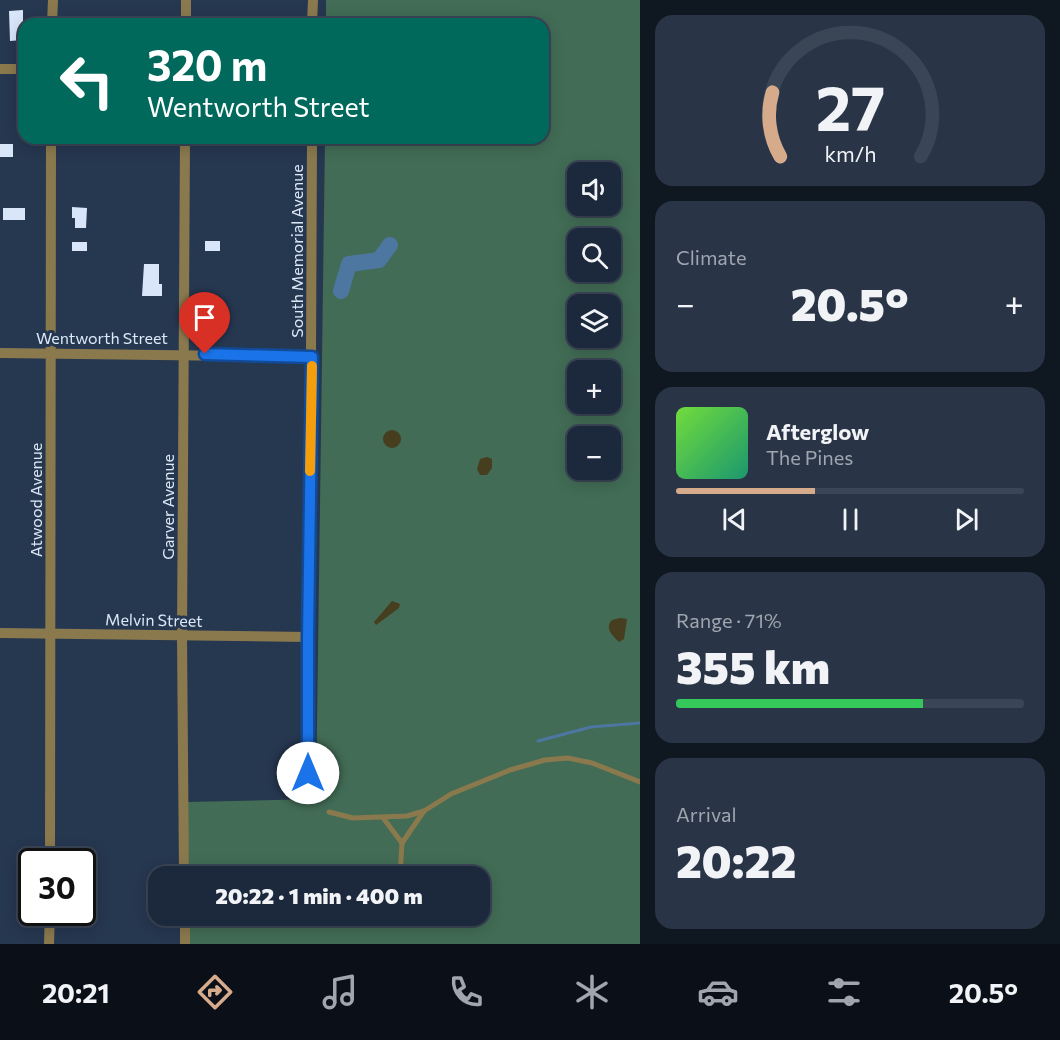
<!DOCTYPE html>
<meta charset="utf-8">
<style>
body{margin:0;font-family:Commissioner,sans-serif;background:#293547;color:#f1f3f6;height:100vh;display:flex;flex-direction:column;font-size:22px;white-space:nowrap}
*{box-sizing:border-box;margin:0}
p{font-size:20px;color:#a0a6af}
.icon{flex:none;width:33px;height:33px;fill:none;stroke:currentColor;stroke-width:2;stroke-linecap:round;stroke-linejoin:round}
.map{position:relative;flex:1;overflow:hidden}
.panel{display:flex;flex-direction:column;gap:15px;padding:15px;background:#0f1721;width:420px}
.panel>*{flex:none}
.guide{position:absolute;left:18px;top:18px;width:531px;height:126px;border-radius:18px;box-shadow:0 3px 15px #0003,0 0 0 2px #3a4556;background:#00695c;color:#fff;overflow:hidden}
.fabs{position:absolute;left:567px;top:162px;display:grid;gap:12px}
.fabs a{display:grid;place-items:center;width:54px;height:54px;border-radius:12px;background:#1c293c;box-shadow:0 3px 15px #0003,0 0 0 2px #3a4556;font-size:30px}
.speed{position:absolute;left:18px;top:848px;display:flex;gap:12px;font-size:30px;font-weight:700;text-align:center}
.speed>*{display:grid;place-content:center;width:78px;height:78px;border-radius:50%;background:#1c293c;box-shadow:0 3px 15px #0003,0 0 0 2px #3a4556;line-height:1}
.speed .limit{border:3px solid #111;border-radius:9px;background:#fff;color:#111}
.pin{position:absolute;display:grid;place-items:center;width:51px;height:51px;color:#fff;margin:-62px -26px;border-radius:50% 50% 50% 0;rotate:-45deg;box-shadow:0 0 6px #0007}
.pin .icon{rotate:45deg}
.me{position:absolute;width:66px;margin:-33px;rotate:0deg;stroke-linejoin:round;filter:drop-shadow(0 0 4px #0008)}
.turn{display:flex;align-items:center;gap:21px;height:126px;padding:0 30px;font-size:27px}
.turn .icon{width:78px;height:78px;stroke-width:2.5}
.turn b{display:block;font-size:42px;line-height:51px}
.big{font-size:45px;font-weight:800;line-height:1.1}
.panel .card{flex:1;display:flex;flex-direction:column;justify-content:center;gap:9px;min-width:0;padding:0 21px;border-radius:18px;background:#293547}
.panel .dial{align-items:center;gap:0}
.dial svg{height:156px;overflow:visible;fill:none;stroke:#3a4556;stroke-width:7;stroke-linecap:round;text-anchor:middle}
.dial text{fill:#f1f3f6;stroke:none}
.song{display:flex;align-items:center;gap:18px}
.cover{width:72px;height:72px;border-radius:9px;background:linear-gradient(135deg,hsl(100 70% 55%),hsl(160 70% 35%))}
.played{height:6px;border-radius:3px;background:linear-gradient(90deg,#d6ab8b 40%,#3a4556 40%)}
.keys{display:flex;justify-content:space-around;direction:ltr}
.heat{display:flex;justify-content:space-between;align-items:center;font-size:33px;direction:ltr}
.charge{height:9px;border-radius:4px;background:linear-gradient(90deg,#34c759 71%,#3a4556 0)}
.trip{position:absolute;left:148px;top:866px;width:342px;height:60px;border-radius:18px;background:#1c293c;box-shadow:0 3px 15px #0003,0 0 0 2px #3a4556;font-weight:800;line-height:60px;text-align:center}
.dock{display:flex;height:96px;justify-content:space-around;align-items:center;background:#0b1018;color:#a0a6af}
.dock .icon{width:42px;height:42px}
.dock .active{color:#d6ab8b}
.dock b{font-size:27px;color:#f1f3f6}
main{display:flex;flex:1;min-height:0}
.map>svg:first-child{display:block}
.green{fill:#426c55;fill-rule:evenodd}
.sand{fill:#463e1e}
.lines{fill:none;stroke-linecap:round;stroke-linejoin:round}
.stream{stroke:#4d76a1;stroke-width:3}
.river{stroke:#4d76a1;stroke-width:16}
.building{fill:#d9e6fa}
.lane{stroke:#8b794e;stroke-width:5}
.street{stroke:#8b794e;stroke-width:10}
.route-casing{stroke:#114b97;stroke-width:15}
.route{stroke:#1a73e8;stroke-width:10}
.slow{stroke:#f59e0b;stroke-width:10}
.labels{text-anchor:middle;stroke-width:6;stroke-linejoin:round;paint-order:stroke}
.street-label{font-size:16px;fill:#dde8f8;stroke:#263750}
</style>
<main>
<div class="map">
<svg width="640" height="944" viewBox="0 0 640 944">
<rect width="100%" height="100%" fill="#263750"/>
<path class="green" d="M326 0H640V944H190V915H480V876H189L187 802 316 799 325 138H543V24H326ZM578 172H610V206H578ZM578 238H610V272H578ZM578 304H610V338H578ZM578 370H610V404H578ZM578 436H610V470H578Z"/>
<g class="sand">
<circle cx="392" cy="439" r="9"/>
<polygon points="487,457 492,459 492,468 487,475 480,475 477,469 480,459"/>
<polygon points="392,601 400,604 399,608 376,625 374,622"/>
<path d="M620 618 627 619 624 639 619 642C613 636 604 628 612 620Z"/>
</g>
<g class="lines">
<polyline class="stream" points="538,741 591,727 640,723"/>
<polyline class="river" points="341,291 349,264 379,260 390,245"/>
</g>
<g class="building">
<polygon points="23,10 23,40 10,41 9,11"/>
<rect x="0" y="144" width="13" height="13"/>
<polygon points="72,207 87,208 86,228 75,228 75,218 72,218"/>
<rect x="3" y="208" width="22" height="12"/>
<rect x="205" y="241" width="15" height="10"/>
<rect x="72" y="242" width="15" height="9"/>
<polygon points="144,264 159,264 159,284 162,284 162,296 142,296"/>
</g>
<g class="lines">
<g class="lane">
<polyline points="329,812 353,818 407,816 424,811 451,794 510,770 545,760 568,758 592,763 640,782"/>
<polyline points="384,819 402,843 400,876"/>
<polyline points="402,843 424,811"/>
</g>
<g class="street">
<polyline points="52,24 53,0"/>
<polyline points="186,24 186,0"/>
<polyline points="312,24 313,0"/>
<polyline points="0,69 24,69"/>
<polyline points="0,353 312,357"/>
<polyline points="0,633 308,637"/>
<polyline points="309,796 312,138"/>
<polyline points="50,861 51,138"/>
<polyline points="184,876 182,636 185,138"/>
<polyline points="185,915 185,944"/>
<polyline points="49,944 50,912"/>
</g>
</g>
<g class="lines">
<g class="route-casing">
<polyline id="route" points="205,354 312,357 308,637 308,773"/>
</g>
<use href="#route" class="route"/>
<polyline class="slow" points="310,471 312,366"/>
</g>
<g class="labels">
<g class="street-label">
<text transform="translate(297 251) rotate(-90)" y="6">South Memorial Avenue</text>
<text x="102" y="344">Wentworth Street</text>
<text transform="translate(36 500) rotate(-90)" y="6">Atwood Avenue</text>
<text transform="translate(168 507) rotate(-90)" y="6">Garver Avenue</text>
<text transform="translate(154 620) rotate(1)" y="6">Melvin Street</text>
</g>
</g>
</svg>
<div class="fabs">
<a><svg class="icon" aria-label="sound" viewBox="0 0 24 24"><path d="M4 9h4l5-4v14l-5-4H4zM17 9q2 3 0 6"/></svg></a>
<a><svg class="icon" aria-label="search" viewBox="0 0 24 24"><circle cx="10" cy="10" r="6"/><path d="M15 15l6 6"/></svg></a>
<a><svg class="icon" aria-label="layers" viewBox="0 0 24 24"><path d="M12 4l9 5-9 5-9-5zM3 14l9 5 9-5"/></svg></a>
<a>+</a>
<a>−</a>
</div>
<div class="speed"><div class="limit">30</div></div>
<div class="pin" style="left:205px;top:354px;background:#d93025"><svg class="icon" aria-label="arrive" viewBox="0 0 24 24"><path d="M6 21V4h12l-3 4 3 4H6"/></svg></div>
<svg class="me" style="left:308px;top:773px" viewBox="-20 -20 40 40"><circle r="19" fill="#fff"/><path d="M0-13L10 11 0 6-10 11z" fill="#1a73e8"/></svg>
<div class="trip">20:22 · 1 min · 400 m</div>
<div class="guide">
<div class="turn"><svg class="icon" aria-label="left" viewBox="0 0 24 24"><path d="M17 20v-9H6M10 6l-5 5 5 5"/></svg><div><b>320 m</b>Wentworth Street</div></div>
</div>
</div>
<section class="panel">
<div class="card dial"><svg viewBox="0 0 100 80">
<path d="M14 69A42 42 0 1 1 86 69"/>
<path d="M14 69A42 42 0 0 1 10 36" stroke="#d6ab8b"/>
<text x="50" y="56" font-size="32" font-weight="700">27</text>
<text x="50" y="72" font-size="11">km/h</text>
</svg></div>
<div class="card"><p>Climate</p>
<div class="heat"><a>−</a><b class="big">20.5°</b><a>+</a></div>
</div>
<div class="card">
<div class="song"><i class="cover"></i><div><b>Afterglow</b><p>The Pines</p></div></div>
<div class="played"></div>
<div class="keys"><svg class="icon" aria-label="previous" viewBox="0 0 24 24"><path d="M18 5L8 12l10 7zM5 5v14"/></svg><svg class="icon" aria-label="pause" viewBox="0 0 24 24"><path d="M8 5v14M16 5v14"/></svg><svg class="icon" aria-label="next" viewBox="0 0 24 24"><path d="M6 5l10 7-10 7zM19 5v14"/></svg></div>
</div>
<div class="card"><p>Range · 71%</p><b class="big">355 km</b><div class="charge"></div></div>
<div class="card"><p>Arrival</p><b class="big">20:22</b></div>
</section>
</main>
<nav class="dock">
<b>20:21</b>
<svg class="icon active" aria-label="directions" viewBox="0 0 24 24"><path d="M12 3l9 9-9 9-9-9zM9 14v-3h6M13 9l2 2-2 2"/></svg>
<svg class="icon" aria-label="music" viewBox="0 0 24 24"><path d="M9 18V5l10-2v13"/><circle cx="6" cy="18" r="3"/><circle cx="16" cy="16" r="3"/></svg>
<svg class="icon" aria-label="phone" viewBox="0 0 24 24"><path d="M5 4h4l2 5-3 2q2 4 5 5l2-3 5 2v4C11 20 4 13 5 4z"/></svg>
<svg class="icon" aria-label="climate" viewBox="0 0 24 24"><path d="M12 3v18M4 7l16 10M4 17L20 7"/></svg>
<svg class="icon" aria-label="car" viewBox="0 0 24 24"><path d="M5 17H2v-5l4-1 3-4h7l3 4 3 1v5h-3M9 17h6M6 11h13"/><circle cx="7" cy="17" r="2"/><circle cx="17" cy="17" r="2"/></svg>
<svg class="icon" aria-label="filters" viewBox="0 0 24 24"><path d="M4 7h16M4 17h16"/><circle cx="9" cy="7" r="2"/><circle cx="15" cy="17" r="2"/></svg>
<b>20.5°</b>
</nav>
